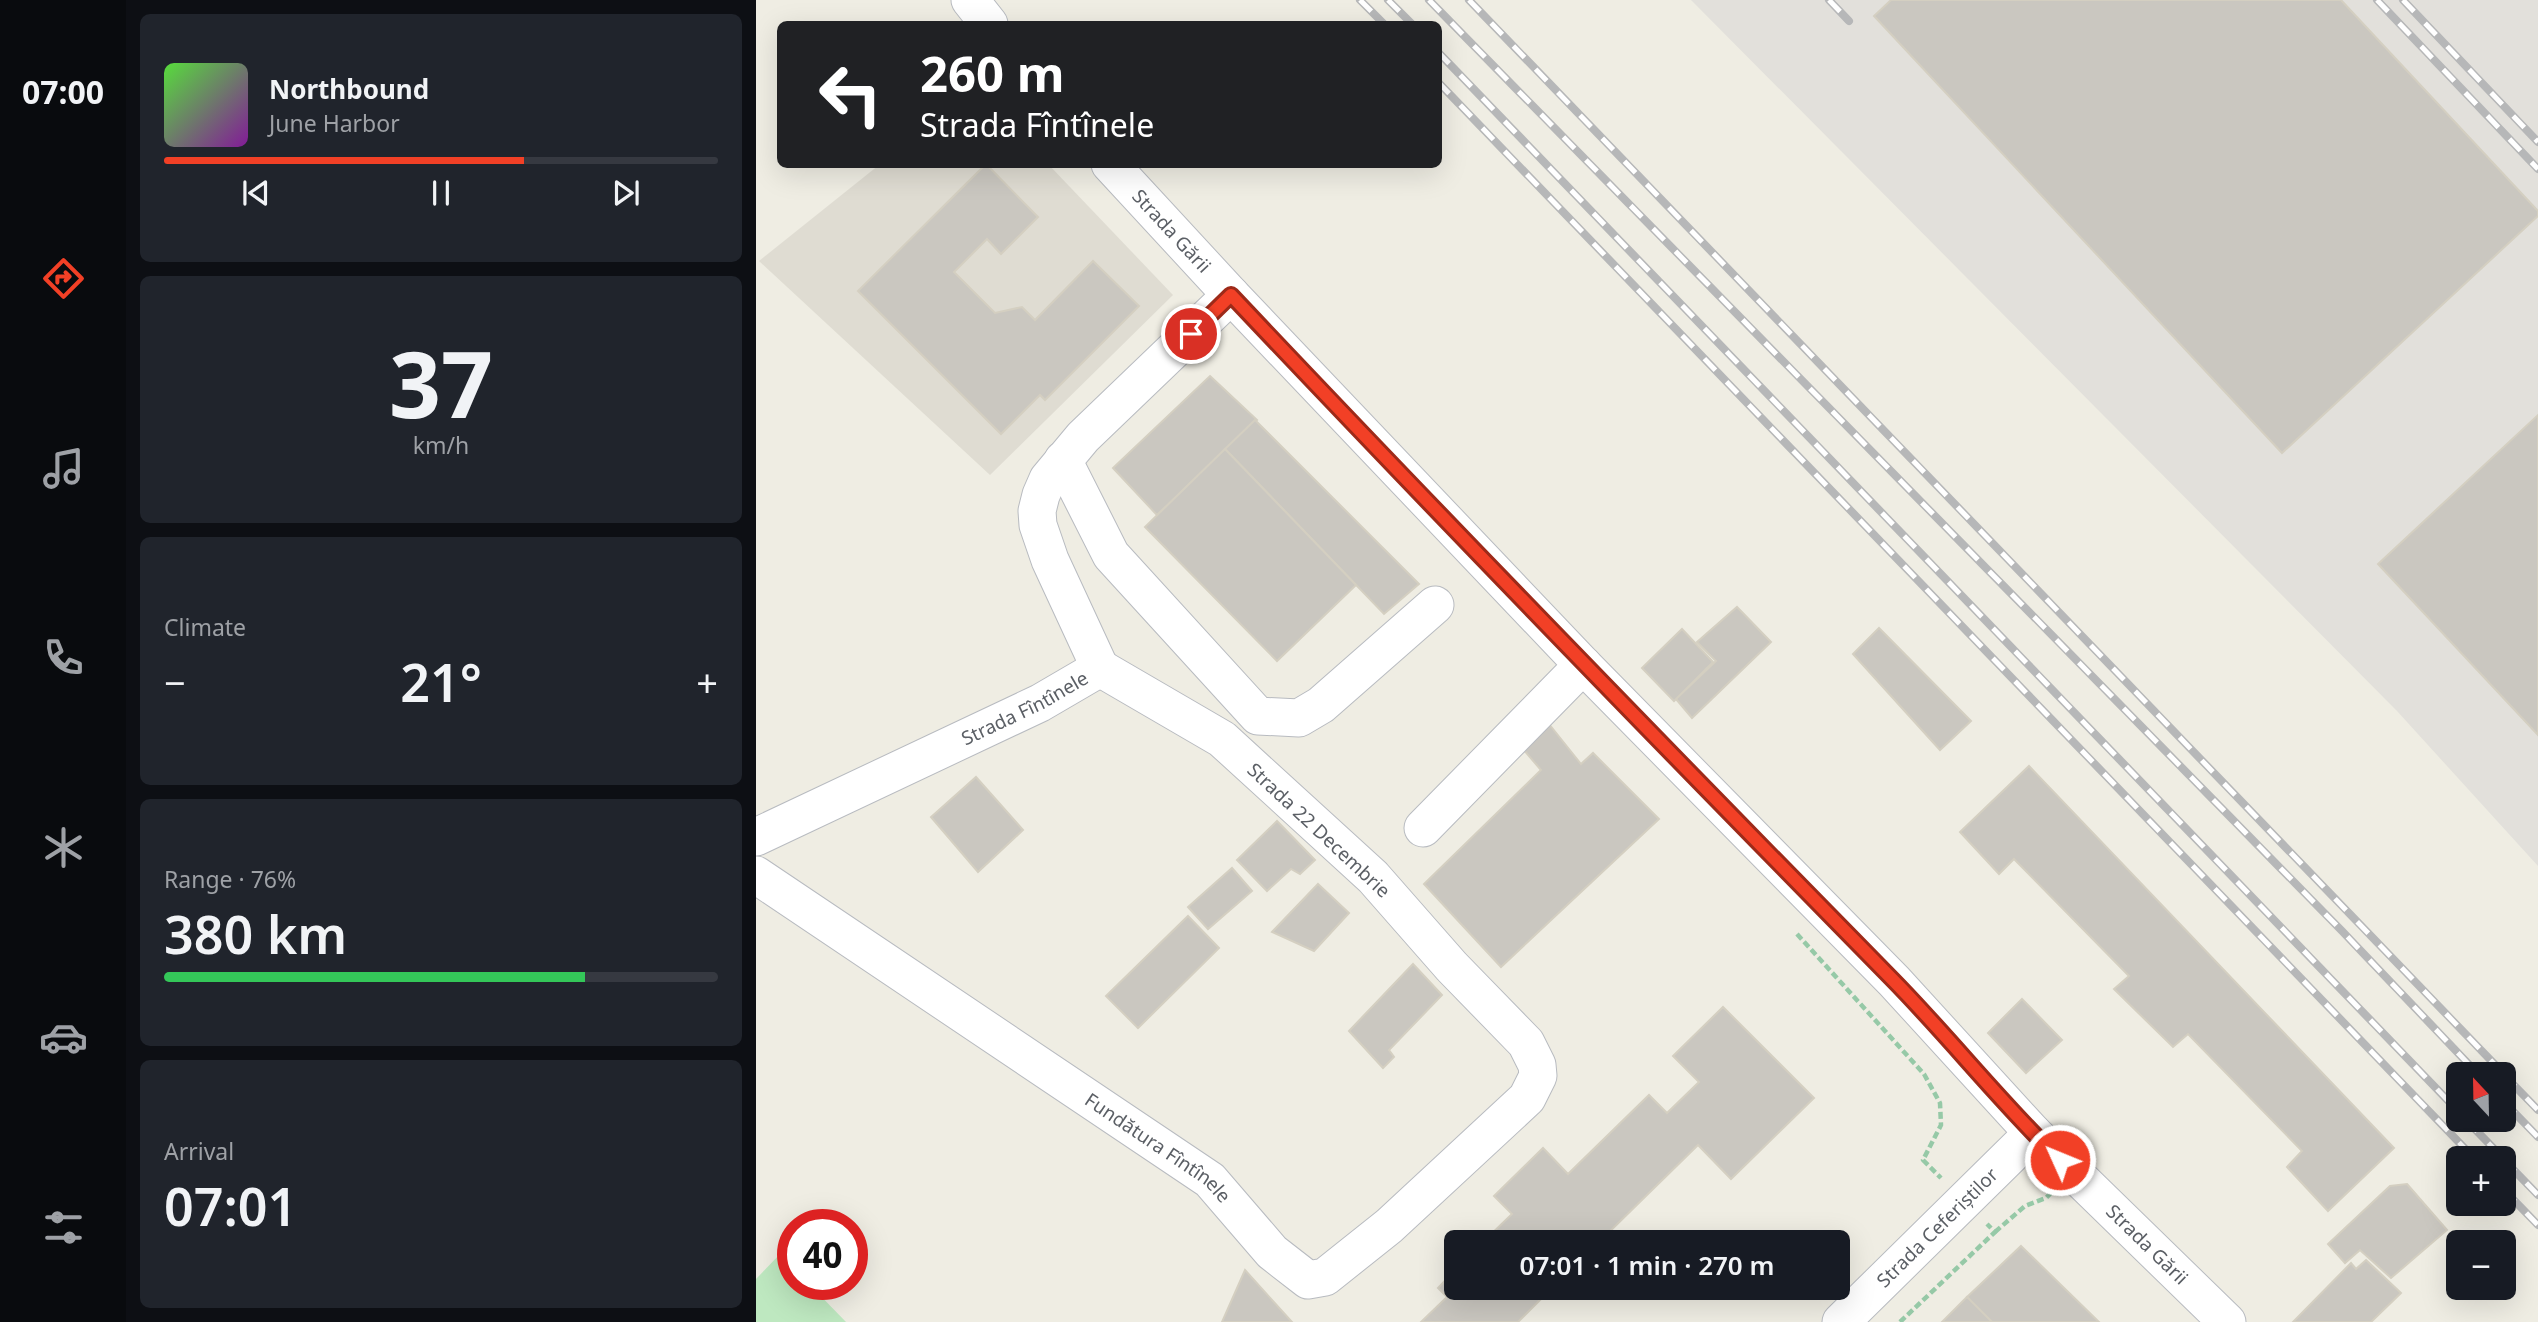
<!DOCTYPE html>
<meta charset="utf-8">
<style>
body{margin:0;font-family:"Noto Sans",sans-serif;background:#20242c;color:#f1f3f6;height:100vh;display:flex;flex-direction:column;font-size:26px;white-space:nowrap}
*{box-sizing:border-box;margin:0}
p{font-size:23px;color:#9ea1a6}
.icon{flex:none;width:38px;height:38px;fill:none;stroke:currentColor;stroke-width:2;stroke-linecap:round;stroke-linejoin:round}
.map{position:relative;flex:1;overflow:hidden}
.panel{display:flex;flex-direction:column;gap:14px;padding:14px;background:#0d0f14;width:630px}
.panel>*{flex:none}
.banner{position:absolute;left:21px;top:21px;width:665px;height:147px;border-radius:10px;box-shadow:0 7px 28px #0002;background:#202124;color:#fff;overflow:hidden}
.needle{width:46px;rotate:338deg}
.buttons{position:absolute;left:1690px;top:1062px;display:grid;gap:14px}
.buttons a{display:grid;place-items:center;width:70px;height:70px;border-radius:10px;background:#171b24;box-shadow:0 7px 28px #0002;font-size:35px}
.speed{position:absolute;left:21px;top:1209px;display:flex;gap:14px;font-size:35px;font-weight:700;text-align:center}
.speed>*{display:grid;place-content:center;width:91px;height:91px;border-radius:50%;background:#171b24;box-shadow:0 7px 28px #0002;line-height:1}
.speed .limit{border:10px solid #d22;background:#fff;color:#111}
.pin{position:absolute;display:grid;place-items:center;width:60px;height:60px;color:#fff;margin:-30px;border:4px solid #fff;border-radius:50%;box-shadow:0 2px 7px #0007}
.me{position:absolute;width:77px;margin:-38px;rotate:314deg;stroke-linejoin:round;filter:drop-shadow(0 0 5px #0008)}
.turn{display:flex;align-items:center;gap:24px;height:147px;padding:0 28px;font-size:32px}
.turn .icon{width:91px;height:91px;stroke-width:2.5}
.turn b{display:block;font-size:49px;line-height:60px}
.big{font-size:52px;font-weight:600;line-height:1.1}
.panel .tile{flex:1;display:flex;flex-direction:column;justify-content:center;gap:10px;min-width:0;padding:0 24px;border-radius:10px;background:#20242c}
.panel .dial{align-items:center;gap:0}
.dial b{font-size:91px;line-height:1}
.song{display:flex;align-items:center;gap:21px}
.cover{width:84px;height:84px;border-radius:10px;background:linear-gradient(135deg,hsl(110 70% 55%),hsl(290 70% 35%))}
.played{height:7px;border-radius:4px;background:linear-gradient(90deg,#f24026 65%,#363941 65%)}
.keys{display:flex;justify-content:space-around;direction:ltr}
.heat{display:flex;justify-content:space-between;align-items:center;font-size:38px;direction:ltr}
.charge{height:10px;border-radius:5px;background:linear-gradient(90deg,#34c759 76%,#363941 0)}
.trip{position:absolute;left:688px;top:1230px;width:406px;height:70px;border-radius:10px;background:#171b24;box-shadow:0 7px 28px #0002;font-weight:600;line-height:70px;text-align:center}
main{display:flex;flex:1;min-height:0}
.dock{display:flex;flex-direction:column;width:126px;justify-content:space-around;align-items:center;background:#090b0e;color:#9ea1a6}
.dock .icon{width:49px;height:49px}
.dock .active{color:#f24026}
.dock b{font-size:32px;color:#f1f3f6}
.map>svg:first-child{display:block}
.industrial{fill:#e2e0db}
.education{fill:#dfdcd2}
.green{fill:#bee8c0}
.building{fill:#cac7c0;stroke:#d4cfc1;stroke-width:2}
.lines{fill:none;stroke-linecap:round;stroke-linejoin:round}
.minor-casing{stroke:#b8bbc0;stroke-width:39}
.path{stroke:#96c9a7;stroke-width:4.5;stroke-dasharray:7 3.5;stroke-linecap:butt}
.minor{stroke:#fff;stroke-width:37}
.rail-casing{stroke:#b6b7b8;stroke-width:8}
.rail{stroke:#fff;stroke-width:5;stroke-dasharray:16;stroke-linecap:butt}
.route-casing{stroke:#9d2a19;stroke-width:18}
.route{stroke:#f24026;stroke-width:12}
.labels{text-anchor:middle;stroke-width:5;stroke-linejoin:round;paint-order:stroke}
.street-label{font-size:19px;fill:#5b5f65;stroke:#fff}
</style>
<main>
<nav class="dock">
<b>07:00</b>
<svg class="icon active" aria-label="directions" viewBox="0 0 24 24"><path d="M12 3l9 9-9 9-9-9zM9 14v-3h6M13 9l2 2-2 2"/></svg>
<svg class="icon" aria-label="music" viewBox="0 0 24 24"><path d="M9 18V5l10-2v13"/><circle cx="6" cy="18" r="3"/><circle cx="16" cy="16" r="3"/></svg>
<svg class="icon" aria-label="phone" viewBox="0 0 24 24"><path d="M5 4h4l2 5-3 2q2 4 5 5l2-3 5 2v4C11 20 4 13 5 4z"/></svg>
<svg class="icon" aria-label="climate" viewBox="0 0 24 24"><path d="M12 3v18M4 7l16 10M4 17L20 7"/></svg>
<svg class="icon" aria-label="car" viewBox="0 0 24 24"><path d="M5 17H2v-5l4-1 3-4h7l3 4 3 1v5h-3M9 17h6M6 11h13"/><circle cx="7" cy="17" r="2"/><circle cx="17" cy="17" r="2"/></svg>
<svg class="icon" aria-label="filters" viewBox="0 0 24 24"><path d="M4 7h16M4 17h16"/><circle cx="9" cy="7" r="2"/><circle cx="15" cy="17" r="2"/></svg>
</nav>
<section class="panel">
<div class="tile">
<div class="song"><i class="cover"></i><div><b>Northbound</b><p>June Harbor</p></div></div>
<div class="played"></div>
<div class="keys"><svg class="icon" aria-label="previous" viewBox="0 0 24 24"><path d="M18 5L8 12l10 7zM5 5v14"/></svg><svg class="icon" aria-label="pause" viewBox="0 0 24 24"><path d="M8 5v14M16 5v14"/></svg><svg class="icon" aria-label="next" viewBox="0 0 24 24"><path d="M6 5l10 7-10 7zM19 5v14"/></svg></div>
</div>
<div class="tile dial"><b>37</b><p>km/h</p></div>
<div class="tile"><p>Climate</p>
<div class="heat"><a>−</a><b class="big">21°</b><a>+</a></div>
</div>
<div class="tile"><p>Range · 76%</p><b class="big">380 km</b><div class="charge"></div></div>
<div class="tile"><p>Arrival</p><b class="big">07:01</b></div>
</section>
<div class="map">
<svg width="1782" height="1322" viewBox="0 0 1782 1322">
<rect width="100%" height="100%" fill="#efede3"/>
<polygon class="industrial" points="935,0 1782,0 1782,866 1641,711"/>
<polygon class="education" points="123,165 293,165 417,295 234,475 3,261"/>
<polygon class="green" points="24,1254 37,1267 37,1284 54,1285 90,1322 0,1322 0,1279"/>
<g class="building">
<polygon points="1135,0 1585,0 1782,211 1782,216 1526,453 1118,16"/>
<polygon points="230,164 282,217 245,254 231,239 198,272 239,313 266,307 279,320 337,261 383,306 289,400 284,395 245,434 102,291"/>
<polygon points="454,376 501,420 401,515 357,468"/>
<polygon points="1782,415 1782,735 1622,564"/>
<polygon points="499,420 663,584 628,614 469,449"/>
<polygon points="469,449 600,585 521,661 389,527"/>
<polygon points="981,607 1015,642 936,718 920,699 960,661 941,642"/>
<polygon points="1123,628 1215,721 1184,750 1097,654"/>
<polygon points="926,629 957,662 918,701 886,668"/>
<polygon points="793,724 825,764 837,753 903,819 745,967 668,884 785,770 766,748"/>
<polygon points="1273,766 1638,1148 1572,1211 1531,1167 1546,1151 1432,1034 1417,1047 1358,989 1373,976 1258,859 1243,874 1204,832"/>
<polygon points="220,777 267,830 222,872 175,817"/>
<polygon points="521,821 559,860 544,874 535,869 511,891 481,860"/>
<polygon points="476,868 496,891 452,929 432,907"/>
<polygon points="562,884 593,913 558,951 516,932"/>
<polygon points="432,916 463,948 382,1028 350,996"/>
<polygon points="657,964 686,995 633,1050 638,1057 627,1068 593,1031"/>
<polygon points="1266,999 1306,1040 1270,1073 1232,1033"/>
<polygon points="967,1007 1058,1098 975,1179 942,1145 843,1242 727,1242 756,1214 738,1196 787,1148 812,1174 893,1095 911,1113 943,1082 917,1056"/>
<polygon points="1651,1184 1691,1230 1635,1278 1604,1250 1589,1263 1572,1244 1634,1186"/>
<polygon points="1265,1246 1343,1322 1236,1322 1211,1297"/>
<polygon points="1610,1260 1645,1293 1615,1322 1537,1322 1595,1263 1600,1269"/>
<polygon points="700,1269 700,1288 796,1288 762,1322 665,1322 691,1297 682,1288"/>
<polygon points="489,1270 536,1322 466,1322"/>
<polygon points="1211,1297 1236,1322 1186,1322"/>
</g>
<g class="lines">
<g class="minor-casing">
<g id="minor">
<polyline points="214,0 233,24"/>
<path id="s1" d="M354 164 475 295 827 665 1138 981 1277 1133 1471 1322"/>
<polyline points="307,460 355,555 502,716 543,718 565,705 679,605"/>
<polyline points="667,828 827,665"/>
<path id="s2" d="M0 837 284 703 344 668 294 560 282 525 281 511 285 495 292 479 327 437 475 295"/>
<path id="s3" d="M0 875 454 1180 516 1252 552 1280 569 1277 633 1226 771 1098 782 1076 781 1065 770 1043 696 967 617 877 466 739 344 668"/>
<path id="s4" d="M1085 1322 1277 1133"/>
</g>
</g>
<g class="path">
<polyline points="1041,934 1168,1074 1184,1103 1185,1125 1167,1160 1185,1178"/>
<polyline points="1239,1232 1269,1206 1290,1198 1295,1193"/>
<polyline points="1144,1322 1239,1232 1231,1224"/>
</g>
<use href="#minor" class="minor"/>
<g class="rail-casing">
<g id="rail">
<polyline points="604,0 628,24"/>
<polyline points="632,0 656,24"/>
<polyline points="673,0 1586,931 1722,1074"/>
<polyline points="713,0 1748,1074"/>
<polyline points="1073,0 1093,21"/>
<polyline points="1621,0 1782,169"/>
<polyline points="1647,0 1782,142"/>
<polyline points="682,52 1703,1112"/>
<polyline points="682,82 1718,1158"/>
<polyline points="1748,1075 1782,1110"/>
<polyline points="1748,1102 1782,1137"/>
<polyline points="1710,1120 1747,1158"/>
<polyline points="1748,1160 1782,1195"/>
<polyline points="1748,1190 1782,1225"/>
</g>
</g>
<use href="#rail" class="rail"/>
</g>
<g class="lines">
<g class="route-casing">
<path id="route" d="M435 334 475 295C693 526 914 753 1136 979 1194 1038 1245 1103 1304 1160"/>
</g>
<use href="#route" class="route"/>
</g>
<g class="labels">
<g class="street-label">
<text dy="7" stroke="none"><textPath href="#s1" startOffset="91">Strada Gării</textPath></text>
<text dy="7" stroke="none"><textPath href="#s2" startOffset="298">Strada Fîntînele</textPath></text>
<text transform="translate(563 830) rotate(43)" y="7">Strada 22 Decembrie</text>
<text dy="7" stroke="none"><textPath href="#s3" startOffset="486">Fundătura Fîntînele</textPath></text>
<text dy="7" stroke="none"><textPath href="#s4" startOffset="135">Strada Ceferiștilor</textPath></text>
<text dy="7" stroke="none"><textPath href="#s1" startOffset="1498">Strada Gării</textPath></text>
</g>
</g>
</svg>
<div class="buttons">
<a><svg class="needle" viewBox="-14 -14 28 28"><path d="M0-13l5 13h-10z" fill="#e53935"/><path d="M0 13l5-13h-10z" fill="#9ea1a6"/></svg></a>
<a>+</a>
<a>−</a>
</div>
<div class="speed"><div class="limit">40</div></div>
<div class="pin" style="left:435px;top:334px;background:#d93025"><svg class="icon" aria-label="arrive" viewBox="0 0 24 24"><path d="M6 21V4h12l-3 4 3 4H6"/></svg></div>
<svg class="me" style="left:1304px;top:1160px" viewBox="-20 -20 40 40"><circle r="17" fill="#f24026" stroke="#fff" stroke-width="3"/><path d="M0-11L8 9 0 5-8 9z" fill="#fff"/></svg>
<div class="trip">07:01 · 1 min · 270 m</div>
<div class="banner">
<div class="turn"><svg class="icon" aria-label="left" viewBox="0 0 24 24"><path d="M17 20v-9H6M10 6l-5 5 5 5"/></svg><div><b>260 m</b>Strada Fîntînele</div></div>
</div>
</div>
</main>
